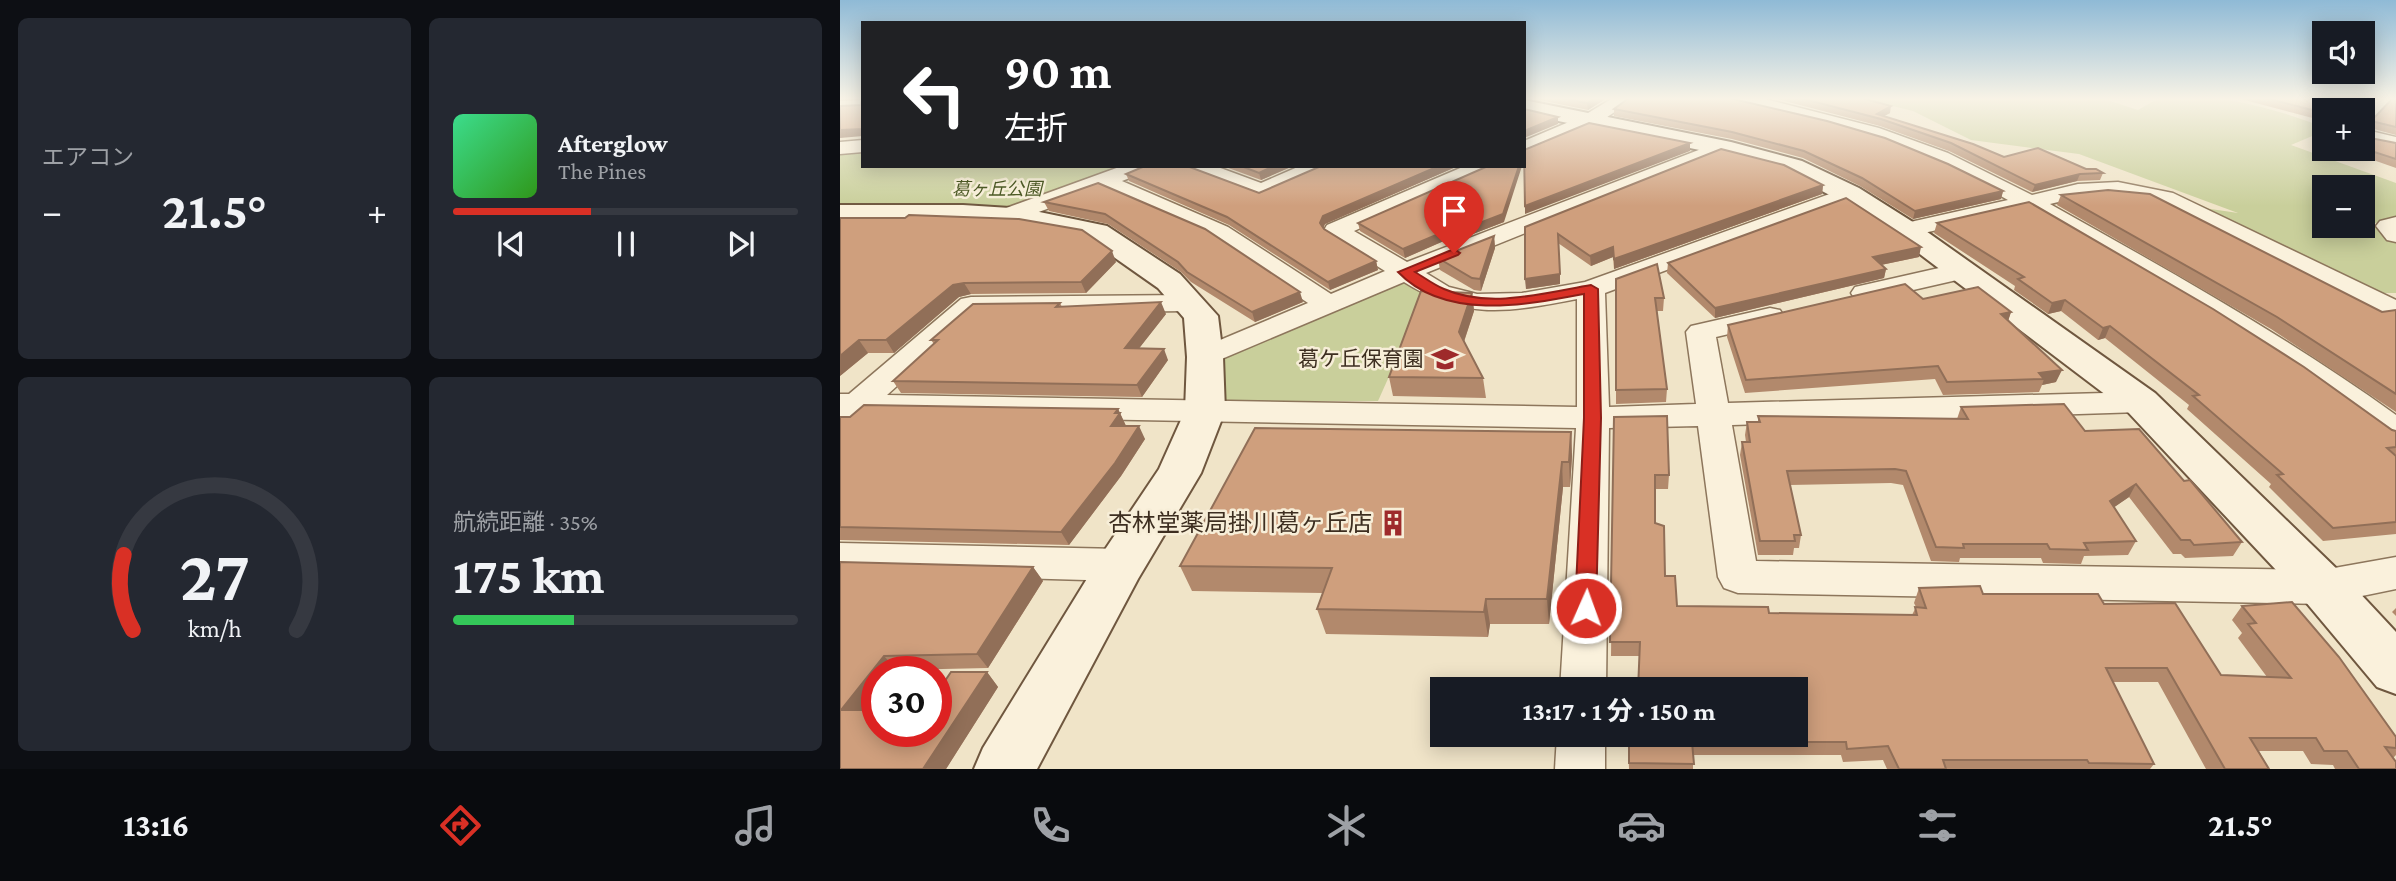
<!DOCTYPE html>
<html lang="ja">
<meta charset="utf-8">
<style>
body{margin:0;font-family:"Crimson Pro","Noto Sans JP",serif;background:#242831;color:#f1f3f6;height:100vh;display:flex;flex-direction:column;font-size:26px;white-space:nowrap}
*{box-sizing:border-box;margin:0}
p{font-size:23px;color:#9ea1a6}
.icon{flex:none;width:38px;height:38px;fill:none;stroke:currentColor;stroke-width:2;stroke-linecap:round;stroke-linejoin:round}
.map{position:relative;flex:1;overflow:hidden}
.side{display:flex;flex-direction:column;gap:18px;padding:18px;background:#0d0f14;width:840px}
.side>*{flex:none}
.top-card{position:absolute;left:21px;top:21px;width:665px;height:147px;border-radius:0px;box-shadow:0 4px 18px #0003;background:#202124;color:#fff;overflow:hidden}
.fabs{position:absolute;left:1472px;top:21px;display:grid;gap:14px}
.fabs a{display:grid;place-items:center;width:63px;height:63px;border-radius:0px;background:#171b24;box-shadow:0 4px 18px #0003;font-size:35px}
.speed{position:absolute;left:21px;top:656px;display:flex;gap:14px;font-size:35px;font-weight:700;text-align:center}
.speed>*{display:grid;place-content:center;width:91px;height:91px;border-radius:50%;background:#171b24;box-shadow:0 4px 18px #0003;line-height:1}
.speed .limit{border:10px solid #d22;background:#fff;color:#111}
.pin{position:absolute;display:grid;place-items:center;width:60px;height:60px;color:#fff;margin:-72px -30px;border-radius:50% 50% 50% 0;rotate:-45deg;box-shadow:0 0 7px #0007}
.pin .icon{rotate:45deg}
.me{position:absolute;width:77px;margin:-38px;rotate:2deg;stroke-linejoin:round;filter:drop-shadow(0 0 5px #0008)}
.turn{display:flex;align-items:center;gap:24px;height:147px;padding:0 28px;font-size:32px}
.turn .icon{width:91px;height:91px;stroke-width:2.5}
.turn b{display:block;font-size:49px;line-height:60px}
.big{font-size:52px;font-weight:700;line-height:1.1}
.side .tile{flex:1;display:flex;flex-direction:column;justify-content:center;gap:10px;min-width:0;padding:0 24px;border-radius:10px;background:#242831}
.side .dial{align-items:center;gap:0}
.dial svg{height:182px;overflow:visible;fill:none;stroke:#363941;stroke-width:7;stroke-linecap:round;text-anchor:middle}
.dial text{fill:#f1f3f6;stroke:none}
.song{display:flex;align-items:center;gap:21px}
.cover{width:84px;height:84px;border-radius:10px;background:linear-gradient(135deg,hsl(150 70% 55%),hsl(110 70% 35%))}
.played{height:7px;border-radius:4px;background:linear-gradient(90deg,#d93025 40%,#363941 40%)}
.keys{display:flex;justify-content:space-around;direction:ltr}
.heat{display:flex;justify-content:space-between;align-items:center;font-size:38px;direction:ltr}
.charge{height:10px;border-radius:5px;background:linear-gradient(90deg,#34c759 35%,#363941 0)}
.side .tiles{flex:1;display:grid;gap:18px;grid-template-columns:repeat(2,1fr)}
.trip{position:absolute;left:590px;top:677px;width:378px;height:70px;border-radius:0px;background:#171b24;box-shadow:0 4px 18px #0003;font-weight:700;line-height:70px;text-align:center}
.menu{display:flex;height:112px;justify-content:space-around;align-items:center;background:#090b0e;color:#9ea1a6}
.menu .icon{width:49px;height:49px}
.menu .current{color:#d93025}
.menu b{font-size:32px;color:#f1f3f6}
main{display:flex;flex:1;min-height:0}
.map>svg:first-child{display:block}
.green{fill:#c9cf9b;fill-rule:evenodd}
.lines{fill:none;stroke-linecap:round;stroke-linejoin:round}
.street-casing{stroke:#8d765c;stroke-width:3}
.secondary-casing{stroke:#6f573f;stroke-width:4}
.street{fill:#faf1dc;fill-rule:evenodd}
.secondary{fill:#faf1dc;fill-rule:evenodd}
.wall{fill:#b2896c}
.shaded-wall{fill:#916f58}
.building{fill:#cf9f7d;stroke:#916f58;stroke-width:2}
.route{fill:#d93025;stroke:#8d1f18;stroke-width:2}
.labels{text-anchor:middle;stroke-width:5;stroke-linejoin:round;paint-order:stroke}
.far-park-label{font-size:18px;font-style:italic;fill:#4d5a26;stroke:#f7eed8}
.poi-label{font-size:21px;fill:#3d2e20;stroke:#f7eed8;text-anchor:end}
.near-poi-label{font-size:24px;fill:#3d2e20;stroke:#f7eed8;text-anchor:end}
</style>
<main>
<section class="side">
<div class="tiles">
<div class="tile"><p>エアコン</p>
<div class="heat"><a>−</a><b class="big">21.5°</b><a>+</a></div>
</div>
<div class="tile">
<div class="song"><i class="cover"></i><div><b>Afterglow</b><p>The Pines</p></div></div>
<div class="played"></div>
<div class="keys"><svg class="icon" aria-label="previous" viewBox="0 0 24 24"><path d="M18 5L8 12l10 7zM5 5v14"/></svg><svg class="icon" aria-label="pause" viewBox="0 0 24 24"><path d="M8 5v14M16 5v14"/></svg><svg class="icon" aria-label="next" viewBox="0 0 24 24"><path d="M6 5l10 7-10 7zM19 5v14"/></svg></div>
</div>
<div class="tile dial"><svg viewBox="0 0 100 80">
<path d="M14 69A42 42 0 1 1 86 69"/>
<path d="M14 69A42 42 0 0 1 10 36" stroke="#d93025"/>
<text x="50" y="56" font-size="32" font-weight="700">27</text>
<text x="50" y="72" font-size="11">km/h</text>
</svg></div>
<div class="tile"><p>航続距離 · 35%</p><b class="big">175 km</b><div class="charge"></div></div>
</div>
</section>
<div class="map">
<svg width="1556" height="769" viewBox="0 0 1556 769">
<rect width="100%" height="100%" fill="#f0e4c8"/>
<g class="green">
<path d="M1020 98H1261L1298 110C1305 106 1314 100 1323 98 1375 91 1436 109 1484 127V131L1451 145 1556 183V217L1532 224 1556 238V293H1543L1350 206 1398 213 1239 154 1131 140 1073 111ZM1484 187H1522V226H1484Z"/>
<polygon points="23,150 23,166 286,166 159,211 0,206 0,152"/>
<polygon points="559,280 586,294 538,401 378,401 372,354"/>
</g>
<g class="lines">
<g class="street-casing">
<g id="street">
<polygon points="773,98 795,98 757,124 684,155 684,141 743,116"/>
<path d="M884 98H921L1039 128 1108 153 1192 195 1238 184 1278 182 1333 193 1556 300V319L1546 317 1318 204C1278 196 1250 195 1210 204 1328 270 1446 336 1556 415V443L1544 440C1431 352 1309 280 1186 210L1066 237 1057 235 1054 230 1057 225 1168 200C1115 170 1060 146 1001 129 963 118 925 111 887 102Z"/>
<polygon points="1532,98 1552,98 1529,122 1522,124 1522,110 1519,110"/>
<polygon points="23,100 23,110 0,111 0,101"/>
<polygon points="1522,129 1556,137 1556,149 1522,141"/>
<polygon points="23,140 23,152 0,154 0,142"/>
<path d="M882 141 889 143 892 147 889 151 586 273 609 287 637 294 682 293 745 282 1009 187 1017 189 1020 194 1017 199 765 293 769 407 856 404 846 332 851 326 930 308 940 310 944 316 940 322 876 337 888 403 1301 392 1312 395 1317 402 1312 409 1301 412 892 425 916 561 1483 570 1556 557V589L1483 604 898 593 884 588 878 577 858 426 769 428 766 690H720L736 428 25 415 9 421 0 419V394H9L121 299 131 297 349 295 359 297 363 303 359 309 349 311 138 313 47 395 737 407V299C669 312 626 321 564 282L365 366 354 363 350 357 354 351 468 303 370 237 262 189 171 222H155L151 217 155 212 282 166H313L310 170 282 181 388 227 491 294 545 271 487 235 484 230 487 225 625 166H654L651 170 514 231 567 262Z"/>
<polygon points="344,166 375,166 421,183 460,166 488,166 485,170 422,198 347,170"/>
<polygon points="1556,217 1556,242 1547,240 1536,226 1540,221"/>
<polygon points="1121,263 1130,265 1134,271 1130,277 1025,301 1015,299 1011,293 1015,287"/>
<polygon points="0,543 281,549 295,554 301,565 295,576 281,581 0,573"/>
<polygon points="717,735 765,735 765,769 715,769"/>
</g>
</g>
<g class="secondary-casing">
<g id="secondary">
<polygon points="684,100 891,142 962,161 1019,188 1076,224 1315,393 1501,573 1556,632 1556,694 1537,687 1465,601 1287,411 1056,236 999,200 944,171 879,154 684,114"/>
<polygon points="0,205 123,205 185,209 267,226 340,274 378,316 383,357 385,411 361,473 298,579 197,769 134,769 143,748 264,551 319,469 345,411 347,357 344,318 318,288 248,239 185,227 123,223 0,223"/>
</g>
</g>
<use href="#street" class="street"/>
<use href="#secondary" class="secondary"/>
</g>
<g class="wall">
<polygon points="690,98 767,98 748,110"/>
<polygon points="789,98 1163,191 1161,199 1073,219 1020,186 963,158 892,139 774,116 774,109"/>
<polygon points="933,98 1022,98 1050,113 1044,116 1164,157 1263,173 1260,180 1237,181 1192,192 1109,151 1040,126"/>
<polygon points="1397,98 1528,98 1484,110 1484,121"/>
<polygon points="1556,98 1556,135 1523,126 1527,120 1535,117"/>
<polygon points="1522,138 1556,143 1556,168 1502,149 1522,149"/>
<polygon points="383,166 453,166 421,180"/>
<polygon points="481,166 618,166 485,224 483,228 536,261 538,270 490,290 389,225 289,181 286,174 419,193"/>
<polygon points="258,183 463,302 415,322 351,282 341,272 268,224 209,211 204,202"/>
<polygon points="983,185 982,194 774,269 773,257 751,266 718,243 720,284 686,289 685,227"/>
<polygon points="1221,195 1542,312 1556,310 1556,412 1431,329 1217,205"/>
<polygon points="65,218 276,262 246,293 131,294 119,297 54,353 28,353 0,376"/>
<polygon points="664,222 607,244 606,240 565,258 520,231 518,223"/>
<polygon points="1097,223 1556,431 1556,534 1483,541 1429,487 1431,484 1347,409 1349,405 1265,338 1258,340 1221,311 1208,314 1174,290 1175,286 1094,233"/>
<polygon points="654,236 655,248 641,291 634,290 600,270 598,258"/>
<polygon points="1079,257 1041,265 1046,269 1044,278 875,318 827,273 828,263"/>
<polygon points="776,279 824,298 823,311 817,311 827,389 826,402 776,404"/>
<polygon points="632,293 634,311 624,342 643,378 646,398 553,396 549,377"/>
<polygon points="1083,299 1171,312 1168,321 1216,382 1202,385 1199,392 1103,395 1095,379 905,393 887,337 888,325"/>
<polygon points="220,303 222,307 326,314 299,348 328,360 302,397 61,393 53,381 94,344 91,340"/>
<polygon points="1121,407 1245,431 1344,481 1402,542 1393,556 1345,558 1341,554 1333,554 1289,497 1274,507 1296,541 1288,555 1244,556 1241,564 1203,563 1201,558 1120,558 1119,562 1091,561 1063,485 1051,483 950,485 961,535 959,548 954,548 953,555 918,555 900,455 902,442 906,442 905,435 907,422 918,422 918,416 1117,419"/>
<polygon points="278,409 286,426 305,439 281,476 229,545 0,540 0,417"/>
<polygon points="774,417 829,475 828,489 815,489 815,523 825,576 837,606 929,613 1072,615 1076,607 1074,603 1079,588 1264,604 1381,675 1427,677 1398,638 1402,633 1392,620 1402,606 1556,737 1556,755 1553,758 1556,769 1495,769 1493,765 1471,764 1463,751 1419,751 1429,769 1366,769 1318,682 1273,682 1314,764 1310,769 1047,769 1043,760 1003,762 1001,755 853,755 853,769 789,769 788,735 956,735 800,656 771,656"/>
<polygon points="731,432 732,456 730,487 723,487 709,624 650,624 648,637 486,634 477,609 483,593 352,591 340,566"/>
<polygon points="0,562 193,567 203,581 148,668 57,670 56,672 37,672 37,697 26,710 37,710 37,732 96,732 96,694 111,672 147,672 158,687 106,769 0,769"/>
<polygon points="1556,608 1556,616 1552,612"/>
</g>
<g class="shaded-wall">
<polygon points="756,98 767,98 748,110 747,103"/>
<polygon points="1051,106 1050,113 1040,118 1037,114"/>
<polygon points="718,117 718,124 684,138 684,131"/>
<polygon points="23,129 23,136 0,138 0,130"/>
<polygon points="850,143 850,151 685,214 685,206"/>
<polygon points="434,166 453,166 421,180 419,173"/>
<polygon points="599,166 618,166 485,224 482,231 480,223 483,216"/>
<polygon points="679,166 682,166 664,222 607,244 606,240 565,258 563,249"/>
<polygon points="1240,174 1237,181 1192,192 1195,185"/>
<polygon points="983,185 982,194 774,269 774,259"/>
<polygon points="1163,191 1161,199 1073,219 1075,211"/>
<polygon points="654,236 655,248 641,291 640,279"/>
<polygon points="773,247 773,257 751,266 750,256"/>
<polygon points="1081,247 1079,257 1031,267 1033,257"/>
<polygon points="272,251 276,262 246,293 241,282"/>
<polygon points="536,261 538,270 490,290 488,282"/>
<polygon points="1046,269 1044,278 875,318 875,308"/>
<polygon points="720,274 720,284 686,289 685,279"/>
<polygon points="124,283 131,294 119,297 54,353 46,340 113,285"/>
<polygon points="460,292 463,302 415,322 412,312"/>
<polygon points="632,293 634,311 621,350 619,332"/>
<polygon points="1225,300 1221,311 1208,314 1212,303"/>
<polygon points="321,302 326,314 290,360 285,348"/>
<polygon points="1171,312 1167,324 1161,314"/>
<polygon points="1270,326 1265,338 1258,340 1263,328"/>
<polygon points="19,340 28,353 0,376 0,356"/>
<polygon points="324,349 328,360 302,397 297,385"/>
<polygon points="1222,370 1216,382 1202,385 1204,379 1199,373"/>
<polygon points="278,409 280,413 286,426 271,426 275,413"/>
<polygon points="299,426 305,439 281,476 229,545 221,532"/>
<polygon points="731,432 732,456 730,487 729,462"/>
<polygon points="722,462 723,487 709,624 707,599"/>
<polygon points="1296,484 1289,497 1263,515 1270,501"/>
<polygon points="193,567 203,581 148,668 137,654"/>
<polygon points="646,599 650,624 648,637 644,612"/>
<polygon points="44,656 57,670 56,672 37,672 37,697 15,724 1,710"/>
<polygon points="147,672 158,687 106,769 83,769"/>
</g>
<g class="building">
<polygon points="21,98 23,98 23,129 0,130 0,106 21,105"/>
<polygon points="722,98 756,98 747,103"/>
<polygon points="789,98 889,98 987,121 1045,138 1108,164 1163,191 1075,211 1022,178 964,151 892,132 774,109"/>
<polygon points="960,98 1022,98 1051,106 1037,114 1133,144 1164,157 1198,148 1246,169 1256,169 1263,173 1240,174 1195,185 1111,143 1041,119"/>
<polygon points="1426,98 1524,98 1521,102 1522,110 1484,110 1484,113"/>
<polygon points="1553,98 1556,98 1556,127 1527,120 1535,117"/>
<polygon points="684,109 718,117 684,131"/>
<polygon points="749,123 850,143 685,206 684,150"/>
<polygon points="1525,137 1556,143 1556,159 1522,148 1522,138"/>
<polygon points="881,149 944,165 983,185 774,259 773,247 750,256 718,234 720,274 685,279 685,227"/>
<polygon points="305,166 347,166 419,193 481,166 599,166 483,216 480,223 484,229 536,261 488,282 387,217 286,174"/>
<polygon points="401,166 434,166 419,173"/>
<polygon points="648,166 679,166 663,214 606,236 608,230 563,249 518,223"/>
<polygon points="258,183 365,229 460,292 412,312 347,272 338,262 265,214 204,202"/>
<polygon points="1268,190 1310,194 1542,312 1556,310 1556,394 1437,317 1221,195"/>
<polygon points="1006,198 1081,247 1033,257 1046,269 875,308 828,263"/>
<polygon points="1189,202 1373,309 1464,367 1552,430 1556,431 1556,447 1547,448 1556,456 1556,522 1493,528 1437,475 1443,474 1353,396 1359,395 1270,326 1263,328 1225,300 1212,303 1178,279 1184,277 1097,223"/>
<polygon points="69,215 179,219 242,230 272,251 241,282 124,283 113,285 46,340 19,340 0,356 0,218 65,218"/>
<polygon points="654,236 640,279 632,278 598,258"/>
<polygon points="817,264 824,298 815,298 827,389 776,390 776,279"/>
<polygon points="1065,284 1083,299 1138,287 1171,312 1161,314 1222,370 1199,373 1204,379 1107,382 1098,366 906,380 888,325"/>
<polygon points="581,291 632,293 619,332 643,378 549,377"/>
<polygon points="321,302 285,348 324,349 297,385 53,381 98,340 91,340 133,304 220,303 216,307"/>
<polygon points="1224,404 1245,431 1299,429 1344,481 1350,480 1402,542 1354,545 1350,540 1341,540 1296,484 1270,501 1296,541 1244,543 1248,550 1210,549 1207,544 1123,544 1124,548 1096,547 1066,471 1055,469 947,471 961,535 954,535 955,541 920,541 902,442 910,442 907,422 920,422 918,416 1128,419 1121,407"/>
<polygon points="24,405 278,409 275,413 280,413 271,426 299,426 275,463 221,532 0,527 0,417 10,417"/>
<polygon points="827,416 829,475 815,475 815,523 824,526 825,576 835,576 837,606 928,607 929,613 1077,615 1075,607 1086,608 1079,588 1140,586 1143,594 1258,594 1264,604 1335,603 1381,675 1451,678 1408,624 1416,623 1402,606 1452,602 1499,657 1556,737 1556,748 1545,747 1556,762 1556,769 1519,769 1507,751 1484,751 1476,738 1410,738 1429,769 1385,769 1327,668 1266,668 1314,764 1249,763 1247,760 1103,760 1106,769 1059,769 1048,746 1007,749 1006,742 852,742 854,764 789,763 789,735 956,735 956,690 798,690 800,642 770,642 774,417"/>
<polygon points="415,428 731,432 729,462 722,462 707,599 646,599 644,612 477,609 492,568 340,566"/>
<polygon points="0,562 193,567 137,654 44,656 1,710 37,710 37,732 96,732 96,694 111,672 147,672 83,769 0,769"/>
</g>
<linearGradient id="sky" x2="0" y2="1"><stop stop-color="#8fbad6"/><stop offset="0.48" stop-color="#f8f3e6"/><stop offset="1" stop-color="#f8f3e6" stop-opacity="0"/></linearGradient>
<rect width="1556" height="206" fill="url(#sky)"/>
<path class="route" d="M614 249 620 253 618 255 575 272C585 278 594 285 604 289 649 309 705 293 751 285L758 289 761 418 756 608 753 614 746 617 738 614 735 608 744 418V294C686 305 605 321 558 272Z"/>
<defs>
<g id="school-bare" transform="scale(2.1)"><path d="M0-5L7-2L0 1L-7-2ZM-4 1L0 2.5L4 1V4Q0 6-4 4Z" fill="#9e2a2b" stroke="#f7eed8" stroke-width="2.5" paint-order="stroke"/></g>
<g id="building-bare" transform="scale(2.1)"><path d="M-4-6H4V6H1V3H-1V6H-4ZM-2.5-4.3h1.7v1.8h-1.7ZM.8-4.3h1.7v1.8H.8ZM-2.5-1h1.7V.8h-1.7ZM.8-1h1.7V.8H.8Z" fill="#9e2a2b" stroke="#f7eed8" stroke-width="2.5" paint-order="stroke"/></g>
</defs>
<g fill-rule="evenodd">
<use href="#school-bare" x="605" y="359"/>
<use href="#building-bare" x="553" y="523"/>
</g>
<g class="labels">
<g class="far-park-label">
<text x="157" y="195">葛ヶ丘公園</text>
</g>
<g class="poi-label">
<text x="584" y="366">葛ケ丘保育園</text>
</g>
<g class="near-poi-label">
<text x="532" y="531">杏林堂薬局掛川葛ヶ丘店</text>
</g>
</g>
</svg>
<div class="fabs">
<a><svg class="icon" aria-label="sound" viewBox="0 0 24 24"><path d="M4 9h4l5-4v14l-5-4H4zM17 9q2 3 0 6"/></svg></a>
<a>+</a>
<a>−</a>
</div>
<div class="speed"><div class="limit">30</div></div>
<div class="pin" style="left:614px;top:253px;background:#d93025"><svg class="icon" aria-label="arrive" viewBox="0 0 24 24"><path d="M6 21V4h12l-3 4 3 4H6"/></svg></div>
<svg class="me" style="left:746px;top:608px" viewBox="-20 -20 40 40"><circle r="17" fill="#d93025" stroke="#fff" stroke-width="3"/><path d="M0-11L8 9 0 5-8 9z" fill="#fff"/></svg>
<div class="trip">13:17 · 1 分 · 150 m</div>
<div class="top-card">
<div class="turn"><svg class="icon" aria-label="left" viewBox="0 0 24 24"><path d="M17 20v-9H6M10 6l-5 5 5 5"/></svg><div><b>90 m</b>左折</div></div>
</div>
</div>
</main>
<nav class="menu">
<b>13:16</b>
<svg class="icon current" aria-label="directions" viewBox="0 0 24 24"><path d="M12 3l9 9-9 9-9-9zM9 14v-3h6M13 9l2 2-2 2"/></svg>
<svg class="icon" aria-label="music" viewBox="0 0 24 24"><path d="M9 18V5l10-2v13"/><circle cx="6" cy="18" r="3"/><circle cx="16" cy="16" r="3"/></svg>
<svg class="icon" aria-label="phone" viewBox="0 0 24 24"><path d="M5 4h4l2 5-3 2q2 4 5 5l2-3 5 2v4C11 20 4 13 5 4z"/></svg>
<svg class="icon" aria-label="climate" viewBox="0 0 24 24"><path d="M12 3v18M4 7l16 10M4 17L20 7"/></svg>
<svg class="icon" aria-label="car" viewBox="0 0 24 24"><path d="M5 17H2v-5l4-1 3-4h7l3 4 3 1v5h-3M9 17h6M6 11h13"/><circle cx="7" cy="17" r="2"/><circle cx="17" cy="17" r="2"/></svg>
<svg class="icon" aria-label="filters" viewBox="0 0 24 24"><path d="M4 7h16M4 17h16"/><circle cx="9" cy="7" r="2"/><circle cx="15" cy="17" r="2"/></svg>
<b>21.5°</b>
</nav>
